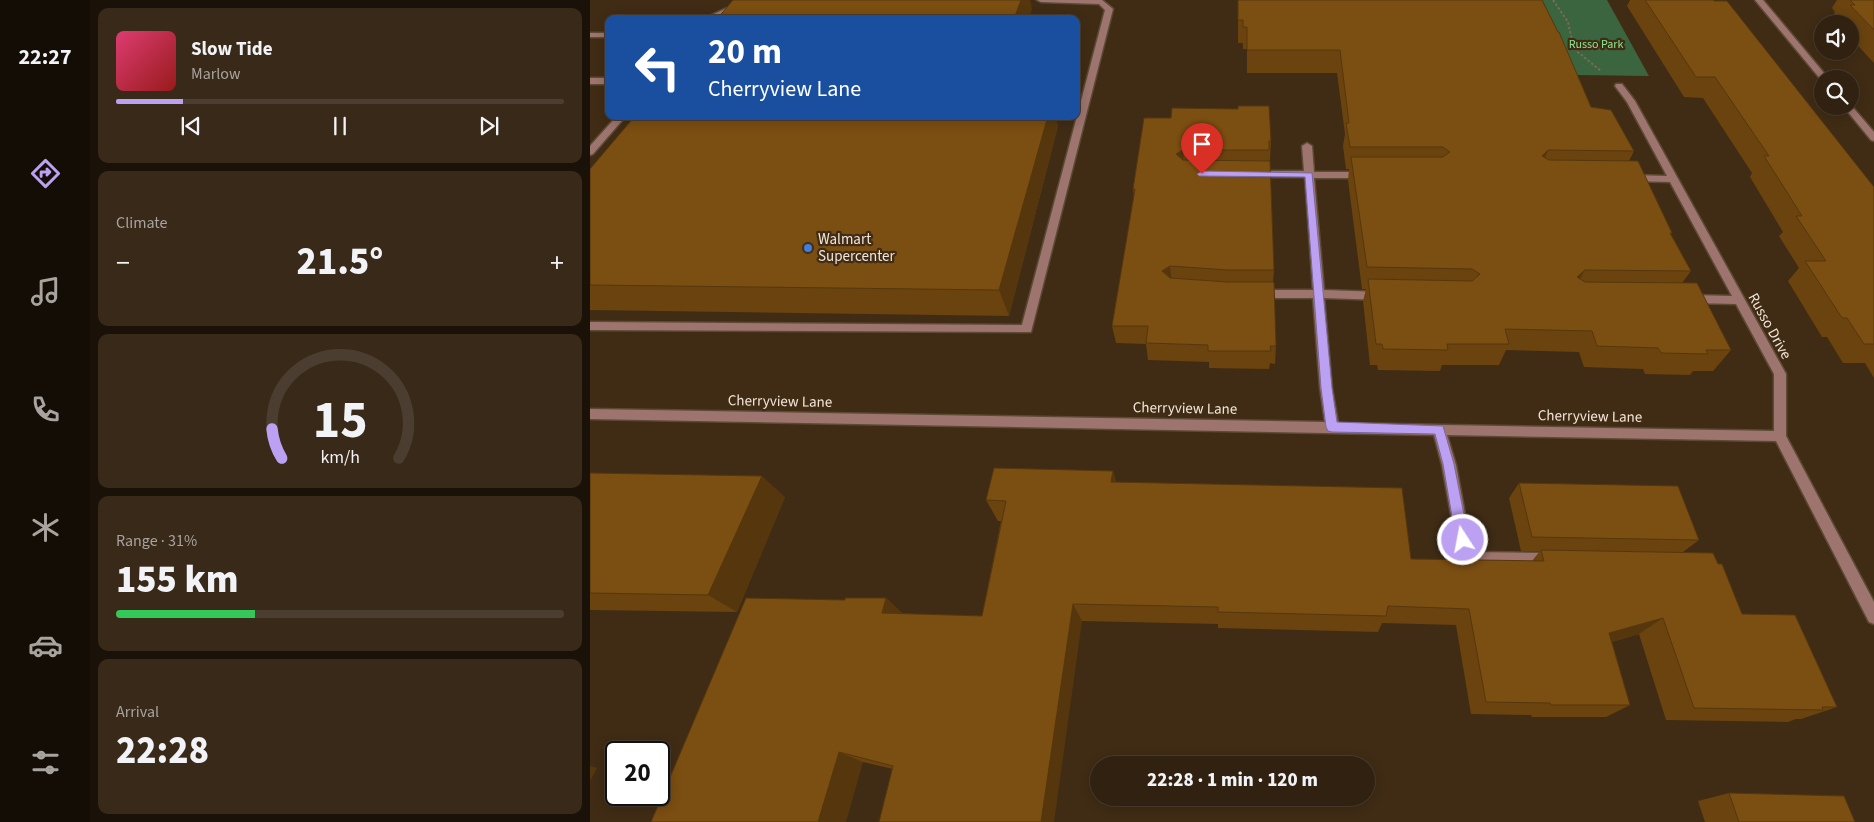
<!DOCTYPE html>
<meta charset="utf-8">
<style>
body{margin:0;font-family:"Source Sans 3",sans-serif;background:#382919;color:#f1f3f6;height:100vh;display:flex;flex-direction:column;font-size:19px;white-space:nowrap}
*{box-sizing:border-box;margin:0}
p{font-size:16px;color:#a8a39f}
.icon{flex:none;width:28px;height:28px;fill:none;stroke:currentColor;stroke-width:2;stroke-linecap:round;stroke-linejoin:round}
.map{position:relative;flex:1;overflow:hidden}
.details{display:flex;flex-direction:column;gap:8px;padding:8px;background:#1a1209;width:500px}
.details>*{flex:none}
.top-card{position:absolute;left:15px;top:15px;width:475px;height:105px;border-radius:10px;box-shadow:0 2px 12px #0003,0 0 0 1px #4b3e30;background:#1a4fa0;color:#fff;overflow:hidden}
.controls{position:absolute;left:1224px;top:15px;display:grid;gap:10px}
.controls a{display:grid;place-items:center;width:45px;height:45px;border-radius:50%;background:#302110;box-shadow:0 2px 12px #0003,0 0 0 1px #4b3e30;font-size:25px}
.speed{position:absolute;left:15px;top:741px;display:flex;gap:10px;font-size:25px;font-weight:700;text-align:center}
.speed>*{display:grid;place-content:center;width:65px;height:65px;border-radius:50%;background:#302110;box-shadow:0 2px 12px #0003,0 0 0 1px #4b3e30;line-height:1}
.speed .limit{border:2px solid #111;border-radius:8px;background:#fff;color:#111}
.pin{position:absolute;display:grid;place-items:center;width:42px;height:42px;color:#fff;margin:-51px -21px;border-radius:50% 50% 50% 0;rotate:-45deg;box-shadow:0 0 5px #0007}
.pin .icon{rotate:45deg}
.me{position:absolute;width:55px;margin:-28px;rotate:349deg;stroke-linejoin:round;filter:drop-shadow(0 0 4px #0008)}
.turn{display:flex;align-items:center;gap:18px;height:105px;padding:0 20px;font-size:22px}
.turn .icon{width:65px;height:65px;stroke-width:2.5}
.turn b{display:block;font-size:35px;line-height:42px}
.big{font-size:38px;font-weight:800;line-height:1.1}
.details .card{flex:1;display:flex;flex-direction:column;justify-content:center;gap:8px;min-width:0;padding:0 18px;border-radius:10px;background:#382919}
.details .dial{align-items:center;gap:0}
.dial svg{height:130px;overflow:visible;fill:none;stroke:#4b3e30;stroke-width:7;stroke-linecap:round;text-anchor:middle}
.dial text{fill:#f1f3f6;stroke:none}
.song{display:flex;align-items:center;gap:15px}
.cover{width:60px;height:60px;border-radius:8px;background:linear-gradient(135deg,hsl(340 70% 55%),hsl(0 70% 35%))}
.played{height:5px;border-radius:2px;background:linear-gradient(90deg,#bca0f2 15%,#4b3e30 15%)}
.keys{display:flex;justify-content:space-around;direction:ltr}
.heat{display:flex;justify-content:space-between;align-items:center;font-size:28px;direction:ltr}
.charge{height:8px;border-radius:4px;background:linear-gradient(90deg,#34c759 31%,#4b3e30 0)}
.trip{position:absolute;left:500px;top:756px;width:285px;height:50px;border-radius:25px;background:#302110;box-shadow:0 2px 12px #0003,0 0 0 1px #4b3e30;font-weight:800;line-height:50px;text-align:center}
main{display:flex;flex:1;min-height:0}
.menu{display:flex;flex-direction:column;width:90px;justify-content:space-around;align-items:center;background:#130d06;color:#a8a39f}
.menu .icon{width:35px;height:35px}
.menu .selected{color:#bca0f2}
.menu b{font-size:22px;color:#f1f3f6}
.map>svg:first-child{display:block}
.green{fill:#3b653e}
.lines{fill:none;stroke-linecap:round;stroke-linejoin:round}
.minor-casing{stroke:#5c4a34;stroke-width:3}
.path{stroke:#7b6a56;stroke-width:2;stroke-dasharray:2.5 2;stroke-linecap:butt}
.minor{fill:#9d746e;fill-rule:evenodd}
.wall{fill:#6a430f}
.shaded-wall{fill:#56370d}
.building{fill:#7b4e12;stroke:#56370d}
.route{fill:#bca0f2;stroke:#7a689d}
.shop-dot{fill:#3f7fe0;stroke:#402c15;stroke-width:2}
.labels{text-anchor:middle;stroke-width:4.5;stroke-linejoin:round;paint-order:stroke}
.far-park-label{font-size:12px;fill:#8ae691;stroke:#402c15}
.poi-label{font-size:15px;fill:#f2e5d7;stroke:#402c15;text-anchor:start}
.street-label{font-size:15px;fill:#f2e5d7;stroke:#402c15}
</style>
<main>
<nav class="menu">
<b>22:27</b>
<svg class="icon selected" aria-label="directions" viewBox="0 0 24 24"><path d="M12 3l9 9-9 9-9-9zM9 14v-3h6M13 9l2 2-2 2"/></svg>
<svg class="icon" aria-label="music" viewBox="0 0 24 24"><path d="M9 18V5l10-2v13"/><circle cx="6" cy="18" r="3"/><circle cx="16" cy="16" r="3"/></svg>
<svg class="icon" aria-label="phone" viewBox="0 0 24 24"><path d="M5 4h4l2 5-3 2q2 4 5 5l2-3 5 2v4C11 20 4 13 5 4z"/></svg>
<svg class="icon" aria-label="climate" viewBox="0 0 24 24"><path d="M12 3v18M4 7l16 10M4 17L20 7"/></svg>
<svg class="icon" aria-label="car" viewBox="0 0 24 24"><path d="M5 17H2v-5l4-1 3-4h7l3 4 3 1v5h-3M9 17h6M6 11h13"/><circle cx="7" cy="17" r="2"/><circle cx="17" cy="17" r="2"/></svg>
<svg class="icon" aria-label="filters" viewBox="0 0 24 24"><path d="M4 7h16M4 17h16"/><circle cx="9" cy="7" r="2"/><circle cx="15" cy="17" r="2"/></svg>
</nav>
<section class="details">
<div class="card">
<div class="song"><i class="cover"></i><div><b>Slow Tide</b><p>Marlow</p></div></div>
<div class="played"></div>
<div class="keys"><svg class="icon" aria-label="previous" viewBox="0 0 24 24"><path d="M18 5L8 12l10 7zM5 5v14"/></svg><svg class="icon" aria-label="pause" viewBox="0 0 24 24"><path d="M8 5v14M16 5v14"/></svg><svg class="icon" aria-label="next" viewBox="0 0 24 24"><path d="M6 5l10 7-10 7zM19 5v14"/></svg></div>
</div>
<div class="card"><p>Climate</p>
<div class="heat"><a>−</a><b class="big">21.5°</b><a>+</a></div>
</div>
<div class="card dial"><svg viewBox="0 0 100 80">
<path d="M14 69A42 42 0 1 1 86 69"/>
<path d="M14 69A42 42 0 0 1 8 51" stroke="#bca0f2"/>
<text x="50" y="56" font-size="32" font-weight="700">15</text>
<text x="50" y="72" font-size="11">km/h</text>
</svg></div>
<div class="card"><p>Range · 31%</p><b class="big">155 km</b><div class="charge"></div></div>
<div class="card"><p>Arrival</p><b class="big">22:28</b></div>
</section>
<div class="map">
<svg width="1284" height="822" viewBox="0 0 1284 822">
<rect width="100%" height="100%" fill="#402c15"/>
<polygon class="green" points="950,0 1017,0 1059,76 987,75"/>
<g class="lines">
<g class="minor-casing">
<g id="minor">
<polygon points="154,0 169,0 152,5 124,19 113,19"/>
<polygon points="447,0 512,0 523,9 441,332 0,330 0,322 432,325 515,10 509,4 451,2"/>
<polygon points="1165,0 1173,0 1239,79 1232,79 1232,81"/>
<rect x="0" y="33" width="19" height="4"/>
<rect x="0" y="78" width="19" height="6"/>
<polygon points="1026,84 1032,84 1045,101 1196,374 1196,436 1284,602 1284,624 1279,622 1186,441 857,435 866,465 882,552 959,553 964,555 966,560 964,565 959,567 876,566 871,564 869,559 852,465 844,435 0,419 0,409 735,422 730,388 723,298 669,298 663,294 669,290 723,290 715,177 664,177 659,174 664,171 714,171 712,146 717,143 722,146 724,172 774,172 779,175 774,178 724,178 734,290 791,292 797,296 791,300 734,298 742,388 748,423 1184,431 1184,374 1146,304 1100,303 1094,299 1100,295 1142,296 1080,182 1041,181 1036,178 1041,175 1077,176 1037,102 1025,86"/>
<polygon points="1260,104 1284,132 1284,141 1281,140 1253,106 1260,106"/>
<polygon points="27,116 36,116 3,154 0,155 0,146"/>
</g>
</g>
<polyline class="path" points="963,0 978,22 984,49 1011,71"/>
<use href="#minor" class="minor"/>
</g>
<g class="wall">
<polygon points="648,0 1001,107 1044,151 1039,161 1082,233 1081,234 1101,271 1092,283 1141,350 1123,371 1103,371 1100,375 1055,374 1053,369 994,367 989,352 916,350 909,365 852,365 850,371 788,370 787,365 780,365 773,301 776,289 772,289 758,180 759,169 756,169 753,146 755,134 747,73 657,73 657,49 653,49 653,43 648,43"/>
<polygon points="1040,0 1124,0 1284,187 1284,378 1275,363 1253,363 1237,337 1232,337 1198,281 1209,268 1189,236 1193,232 1160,177 1162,173 1113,98 1094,97 1037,6"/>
<polygon points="1247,0 1284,0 1284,63 1260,37 1260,24 1248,24 1247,23 1249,20 1244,14 1245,12 1242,8"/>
<polygon points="554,118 681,141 680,160 679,161 684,270 683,282 686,346 685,364 680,363 679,369 619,368 619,362 558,360 556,344 526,343 522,326 544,197 543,189"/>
<polygon points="468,126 419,316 0,310 0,169"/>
<polygon points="523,471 526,482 821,559 942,561 950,551 931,551 919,498 929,483 1109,540 1093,552 1128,564 1152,614 1247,707 1211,719 1206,719 1198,722 1076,720 1049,634 1022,642 1040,705 1016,717 942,717 941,715 881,714 866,625 792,623 788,632 628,628 628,624 492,621 303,769 273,762 61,822 255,600 296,598 313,614 392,616 411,521 408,521 396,500"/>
<polygon points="0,473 195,497 147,612 0,610"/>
<polygon points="1139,793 1265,822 1115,822 1108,801"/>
</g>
<g class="shaded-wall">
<polygon points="431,0 440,0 442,9 439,19 424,19"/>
<polygon points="458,116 466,116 468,126 419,316 409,290"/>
<polygon points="593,150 594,169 586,154"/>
<polygon points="958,150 949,173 952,156"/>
<polygon points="580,266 582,284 572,271"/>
<polygon points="995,270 983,292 987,277"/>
<polygon points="523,471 528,492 521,482"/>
<polygon points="172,476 195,497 147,612 118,595"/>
<polygon points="296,598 315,616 292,613"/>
<polygon points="483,604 492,621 464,822 451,822"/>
<polygon points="1073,618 1049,634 998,649 1019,633"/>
<polygon points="249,752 273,762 256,822 228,822"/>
<polygon points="0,766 7,768 0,781"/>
</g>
<g class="building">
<polygon points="143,0 431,0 424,19 127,19"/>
<polygon points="648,0 952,0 968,32 969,32 1001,107 1021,110 1044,151 958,150 952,156 959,160 1048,161 1082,233 1080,233 1101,271 995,270 987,277 995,282 1107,283 1141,350 1116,350 1118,354 1071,353 1068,348 1007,346 1002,331 915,329 919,344 857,344 858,350 793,349 792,344 786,344 778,279 882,281 890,274 882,269 777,267 761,157 853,157 860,152 853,147 760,147 756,123 759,123 750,50 657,50 657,27 653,27 653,20 648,20"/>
<polygon points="1055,0 1124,0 1124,1 1137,1 1284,187 1284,344 1274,344 1257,318 1252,318 1215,261 1236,261 1206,216 1212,216 1174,156 1179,156 1125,77 1106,77"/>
<polygon points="1260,0 1284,0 1284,30 1260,5 1265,5"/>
<polygon points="648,106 679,106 681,141 679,141 679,150 593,150 586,154 593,160 680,161 684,270 638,270 580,266 572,271 580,278 638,282 684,282 686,346 680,346 681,351 618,351 618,345 556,343 558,326 522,326 545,189 543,189 554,118 581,118 582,108 648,109"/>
<polygon points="45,116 458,116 409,290 0,285 0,169"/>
<polygon points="404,468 523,471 521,482 812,488 821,559 954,561 951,550 1123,553 1128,564 1132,564 1152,614 1205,615 1247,707 1232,707 1233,710 1104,708 1073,618 1019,633 1040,705 961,705 960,703 896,702 879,609 798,606 796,616 628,612 628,607 483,604 451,822 289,822 303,766 249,752 228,822 61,822 156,598 255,600 255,598 296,598 292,613 392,616 416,501 396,500"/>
<polygon points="0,473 172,476 118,595 0,593"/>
<polygon points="929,483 1088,486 1109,540 942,537"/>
<polygon points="1139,793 1254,796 1265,822 1149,822"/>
</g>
<polygon class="route" points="612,171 722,173 742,388 747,422 853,426 864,464 879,540 877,544 873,546 868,544 866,540 853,464 845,434 742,432 738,431 736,427 731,388 715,177 609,176 607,174"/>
<circle class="shop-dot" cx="218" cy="248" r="5"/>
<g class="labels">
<g class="far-park-label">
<text x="1006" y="48">Russo Park</text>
</g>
<g class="poi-label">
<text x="228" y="244">Walmart<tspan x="228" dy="17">Supercenter</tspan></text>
</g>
<g class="street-label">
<text transform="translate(1180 326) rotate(61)" y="5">Russo Drive</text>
<text transform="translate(190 401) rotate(1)" y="5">Cherryview Lane</text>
<text transform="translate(595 408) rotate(1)" y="5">Cherryview Lane</text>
<text transform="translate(1000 416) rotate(1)" y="5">Cherryview Lane</text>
</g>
</g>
</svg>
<div class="controls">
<a><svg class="icon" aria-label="sound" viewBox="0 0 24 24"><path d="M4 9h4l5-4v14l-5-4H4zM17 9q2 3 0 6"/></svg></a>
<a><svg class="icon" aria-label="search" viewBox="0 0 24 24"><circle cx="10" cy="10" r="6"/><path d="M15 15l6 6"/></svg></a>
</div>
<div class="speed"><div class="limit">20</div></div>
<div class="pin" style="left:612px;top:174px;background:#d93025"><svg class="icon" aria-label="arrive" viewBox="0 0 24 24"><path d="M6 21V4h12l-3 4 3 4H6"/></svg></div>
<svg class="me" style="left:873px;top:540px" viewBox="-20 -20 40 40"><circle r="17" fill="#bca0f2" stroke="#fff" stroke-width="3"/><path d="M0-11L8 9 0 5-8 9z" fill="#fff"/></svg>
<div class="trip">22:28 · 1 min · 120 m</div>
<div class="top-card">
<div class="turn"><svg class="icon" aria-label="left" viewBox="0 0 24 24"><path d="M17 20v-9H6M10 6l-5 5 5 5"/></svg><div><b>20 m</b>Cherryview Lane</div></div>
</div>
</div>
</main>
